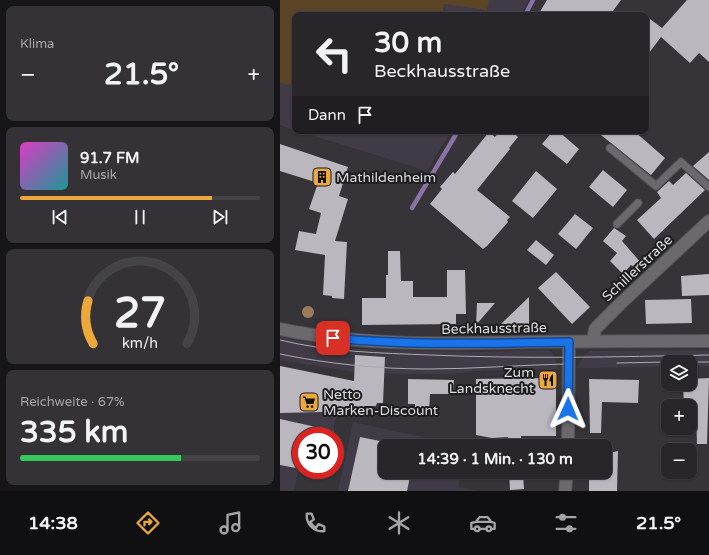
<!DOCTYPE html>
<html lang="de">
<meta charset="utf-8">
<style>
body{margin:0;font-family:"Varela Round",sans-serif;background:#343237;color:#f1f3f6;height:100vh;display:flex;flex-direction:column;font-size:15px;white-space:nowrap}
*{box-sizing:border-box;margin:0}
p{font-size:13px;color:#a5a5a9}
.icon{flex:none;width:22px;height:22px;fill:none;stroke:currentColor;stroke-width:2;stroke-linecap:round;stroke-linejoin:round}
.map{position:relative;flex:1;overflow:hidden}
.side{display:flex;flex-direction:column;gap:6px;padding:6px;background:#161518;width:280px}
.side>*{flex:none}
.hud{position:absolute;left:12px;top:12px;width:357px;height:122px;border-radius:8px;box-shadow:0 1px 3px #0004,0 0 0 1px #444347;background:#28262b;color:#f1f3f6;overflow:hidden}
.buttons{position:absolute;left:381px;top:355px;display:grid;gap:8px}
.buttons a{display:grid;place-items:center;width:36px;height:36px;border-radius:8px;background:#28262b;box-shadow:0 1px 3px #0004,0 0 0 1px #444347;font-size:20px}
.speed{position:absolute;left:12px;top:427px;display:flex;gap:8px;font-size:20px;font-weight:700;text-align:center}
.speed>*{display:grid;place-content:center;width:52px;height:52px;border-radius:50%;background:#28262b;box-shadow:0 1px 3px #0004,0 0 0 1px #444347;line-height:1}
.speed .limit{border:6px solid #d22;background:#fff;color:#111}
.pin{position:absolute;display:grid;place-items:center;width:34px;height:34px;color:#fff;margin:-17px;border-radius:8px;box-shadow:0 2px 6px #0006}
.me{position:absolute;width:44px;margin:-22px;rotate:1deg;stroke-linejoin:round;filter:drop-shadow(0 0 3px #0008)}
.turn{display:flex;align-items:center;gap:14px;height:84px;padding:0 16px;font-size:18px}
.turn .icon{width:52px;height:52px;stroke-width:2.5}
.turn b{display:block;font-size:28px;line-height:34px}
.then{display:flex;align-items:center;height:38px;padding:0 16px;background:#0003;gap:8px;font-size:15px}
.big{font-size:30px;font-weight:800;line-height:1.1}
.side .card{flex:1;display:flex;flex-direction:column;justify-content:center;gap:6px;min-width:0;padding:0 14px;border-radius:8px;background:#343237}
.side .dial{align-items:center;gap:0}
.dial svg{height:104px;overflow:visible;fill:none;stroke:#444347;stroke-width:7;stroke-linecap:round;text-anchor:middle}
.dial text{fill:#f1f3f6;stroke:none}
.song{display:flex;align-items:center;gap:12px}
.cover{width:48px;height:48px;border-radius:6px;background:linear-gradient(135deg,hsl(310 70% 55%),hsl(180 70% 35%))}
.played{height:4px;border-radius:2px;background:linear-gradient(90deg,#eda83c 80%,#444347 80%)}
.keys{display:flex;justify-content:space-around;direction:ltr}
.heat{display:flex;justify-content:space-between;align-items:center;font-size:22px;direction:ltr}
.charge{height:6px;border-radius:3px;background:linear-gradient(90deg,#34c759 67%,#444347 0)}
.trip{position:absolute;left:98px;top:439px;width:234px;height:40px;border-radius:8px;background:#28262b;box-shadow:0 1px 3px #0004,0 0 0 1px #444347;font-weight:800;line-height:40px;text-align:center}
.dock{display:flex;height:64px;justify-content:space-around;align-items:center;background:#100f11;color:#a5a5a9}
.dock .icon{width:28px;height:28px}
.dock .selected{color:#eda83c}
.dock b{font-size:18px;color:#f1f3f6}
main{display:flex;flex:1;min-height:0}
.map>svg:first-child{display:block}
.built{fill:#403b46}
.green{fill:#5b4526}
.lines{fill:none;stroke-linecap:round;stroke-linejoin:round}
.stream{stroke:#8a72a6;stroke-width:4.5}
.building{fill:#bab7be}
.lane-casing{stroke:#525055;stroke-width:9}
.street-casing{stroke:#525055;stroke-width:14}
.lane{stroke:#6b686e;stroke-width:7}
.street{stroke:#6b686e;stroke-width:12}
.tram{stroke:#adabaf;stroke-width:1}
.tree{fill:#9c7c56}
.route-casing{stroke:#114b97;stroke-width:10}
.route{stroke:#1a73e8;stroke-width:7}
.labels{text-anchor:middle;stroke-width:4;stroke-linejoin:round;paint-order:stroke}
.poi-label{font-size:14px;fill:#dbdadd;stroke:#1d1c1e;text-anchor:start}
.street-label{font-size:14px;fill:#dbdadd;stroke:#1d1c1e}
</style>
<main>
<section class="side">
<div class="card"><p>Klima</p>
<div class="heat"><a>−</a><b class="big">21.5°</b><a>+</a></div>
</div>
<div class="card">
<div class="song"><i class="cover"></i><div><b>91.7 FM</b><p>Musik</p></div></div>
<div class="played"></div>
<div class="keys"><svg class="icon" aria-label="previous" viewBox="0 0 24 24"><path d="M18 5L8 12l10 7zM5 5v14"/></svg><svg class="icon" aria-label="pause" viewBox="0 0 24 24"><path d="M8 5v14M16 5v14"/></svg><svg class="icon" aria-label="next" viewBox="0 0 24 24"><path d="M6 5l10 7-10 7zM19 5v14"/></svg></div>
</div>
<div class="card dial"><svg viewBox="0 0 100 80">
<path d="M14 69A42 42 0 1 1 86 69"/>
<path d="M14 69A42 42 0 0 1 10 36" stroke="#eda83c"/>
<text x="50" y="56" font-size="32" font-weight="700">27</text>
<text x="50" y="72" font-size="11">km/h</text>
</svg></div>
<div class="card"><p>Reichweite · 67%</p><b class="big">335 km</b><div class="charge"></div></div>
</section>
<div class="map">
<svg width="429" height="491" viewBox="0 0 429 491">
<rect width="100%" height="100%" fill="#363339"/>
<g class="built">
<polygon points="0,0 249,0 240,15 15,15 15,130 0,125"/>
<polygon points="18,131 171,131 147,171"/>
<polygon points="0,337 64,348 101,350 195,352 269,350 273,354 279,369 194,371 175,374 116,374 73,372 0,360"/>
<polygon points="429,350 429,366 410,366 410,362 388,362 388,367 297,368 305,354 310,351"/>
<polygon points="0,365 64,379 52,436 21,436 21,470 45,470 43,476 18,471 14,491 0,491"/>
<polygon points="73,422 184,446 105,446 105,472 182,472 178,487 197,491 58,491"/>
</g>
<polygon class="green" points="0,0 209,0 207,10 164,4 163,10 167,15 15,15 15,85 0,83"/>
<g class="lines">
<g class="stream">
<polyline points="245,15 253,0"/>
<polyline points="132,208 178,131"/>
</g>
</g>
<g class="building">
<polygon points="267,0 341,0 330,15 258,15"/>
<polygon points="407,0 429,0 429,62 419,53 410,63 381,37 366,57 366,16 382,28"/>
<polygon points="220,131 231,131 238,137 229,148 230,149 197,190 230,217 227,220 228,222 207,246 203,249 150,204 162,189 160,187 173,172 175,174 209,132 215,137"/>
<polygon points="273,131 278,131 299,149 287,164 262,144"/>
<polygon points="316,131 354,131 385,158 371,175"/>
<polygon points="0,144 68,167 59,196 68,199 55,241 67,242 64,299 52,298 52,296 43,295 45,255 15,250 19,231 36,234 41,213 29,209 38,183 0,171"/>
<polygon points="429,152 429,180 413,166"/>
<polygon points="323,170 347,190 333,207 309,187"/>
<polygon points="256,171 277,189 253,218 232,201"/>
<polygon points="406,173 425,190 374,239 357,220 381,198 377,192 389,181 393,185"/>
<polygon points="295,214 313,228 296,249 278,234"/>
<polygon points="334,228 346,236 342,241 362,264 357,269 351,265 343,274 330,261 337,253 323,241"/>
<polygon points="256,240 274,255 266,265 247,250"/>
<polygon points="108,251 120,251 121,281 133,281 133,297 167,297 167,270 185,270 186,314 176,314 176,324 82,325 82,298 106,298 106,275 108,275"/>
<polygon points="276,272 310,307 292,324 258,288"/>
<polygon points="429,274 429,295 402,296 401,276"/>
<polygon points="249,297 249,324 221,324"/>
<polygon points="411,299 412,323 366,324 365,300"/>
<polygon points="197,303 215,303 196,325"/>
<polygon points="75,355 105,357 103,403 97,403 96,406 84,406 84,411 0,413 0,366 74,381"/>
<polygon points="276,378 276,436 241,436 242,446 228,446 228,437 212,438 196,435 196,379"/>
<polygon points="429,378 427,444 417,444 416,410 410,410 410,406 404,406 403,384 410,384 410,379"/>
<polygon points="128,379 174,380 173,394 150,394 149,413 135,412 135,404 128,404"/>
<polygon points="309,379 359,380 358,403 322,402 321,433 310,433"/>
<polygon points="0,419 54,431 53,436 21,436 21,469 0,465"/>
<polygon points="80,437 105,442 105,472 131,472 127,491 68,491"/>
<polygon points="338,451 337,491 309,491 309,476 325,476 325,454"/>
<polygon points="229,472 243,472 244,489 230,490"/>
</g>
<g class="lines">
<g class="lane-casing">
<g id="lane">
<polyline points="330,148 376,186 401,162 429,187"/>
<polyline points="337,224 358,203"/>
</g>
</g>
<g class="street-casing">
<g id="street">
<path d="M0 329C82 346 167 344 250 342 310 341 369 341 429 341"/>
<polyline points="313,341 315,329 340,304 429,221"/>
<polyline points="288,446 289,342"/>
<polyline points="285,491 287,472"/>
</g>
</g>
<use href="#lane" class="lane"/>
<use href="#street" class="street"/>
<g class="tram">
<path d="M0 340C49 352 100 353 150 355 243 359 336 357 429 355"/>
<path d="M0 354C49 364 98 369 148 369 194 369 239 365 285 364"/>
<polyline points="410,362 429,362"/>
<polyline points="337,363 388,362"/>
</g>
</g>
<g class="tree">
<circle cx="28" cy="312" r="6"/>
<circle cx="51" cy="327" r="6"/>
</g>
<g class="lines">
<g class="route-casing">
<path id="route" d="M53 338C132 346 210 343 289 342L288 409"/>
</g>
<use href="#route" class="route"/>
</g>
<defs>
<g id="building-square" transform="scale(1)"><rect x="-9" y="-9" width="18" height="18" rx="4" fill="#eda83c" stroke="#1d1c1e"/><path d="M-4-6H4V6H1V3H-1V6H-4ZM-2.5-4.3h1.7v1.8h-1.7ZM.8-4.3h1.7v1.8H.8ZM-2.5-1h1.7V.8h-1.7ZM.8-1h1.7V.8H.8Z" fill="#111"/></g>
<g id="restaurant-square" transform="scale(1)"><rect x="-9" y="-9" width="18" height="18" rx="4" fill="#eda83c" stroke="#1d1c1e"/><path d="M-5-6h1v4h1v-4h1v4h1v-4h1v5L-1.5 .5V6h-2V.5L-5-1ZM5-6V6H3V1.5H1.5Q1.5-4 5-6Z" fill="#111"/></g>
<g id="supermarket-square" transform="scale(1)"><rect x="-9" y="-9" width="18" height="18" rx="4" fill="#eda83c" stroke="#1d1c1e"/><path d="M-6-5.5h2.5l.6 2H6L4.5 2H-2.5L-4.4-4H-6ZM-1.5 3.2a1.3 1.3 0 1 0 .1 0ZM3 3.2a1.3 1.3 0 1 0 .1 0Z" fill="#111"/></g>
</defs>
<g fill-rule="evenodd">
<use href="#building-square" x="42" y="177"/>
<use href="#restaurant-square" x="268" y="380"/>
<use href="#supermarket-square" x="29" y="402"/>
</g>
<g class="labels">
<g class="poi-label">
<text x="56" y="182">Mathildenheim</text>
<text x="254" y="377" text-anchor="end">Zum<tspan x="254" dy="16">Landsknecht</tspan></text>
<text x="43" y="399">Netto<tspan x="43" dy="16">Marken-Discount</tspan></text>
</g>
<g class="street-label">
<text transform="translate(357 268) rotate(-43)" y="5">Schillerstraße</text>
<text transform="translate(214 328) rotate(-1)" y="5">Beckhausstraße</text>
</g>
</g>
</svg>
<div class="buttons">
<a><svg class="icon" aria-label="layers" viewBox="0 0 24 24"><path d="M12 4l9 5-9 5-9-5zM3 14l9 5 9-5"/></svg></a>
<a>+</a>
<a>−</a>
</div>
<div class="speed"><div class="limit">30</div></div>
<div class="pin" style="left:53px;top:338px;background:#d93025"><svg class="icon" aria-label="arrive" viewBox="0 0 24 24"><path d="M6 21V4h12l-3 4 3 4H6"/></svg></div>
<svg class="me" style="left:288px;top:409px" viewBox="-20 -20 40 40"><path d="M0-17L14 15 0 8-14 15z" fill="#1a73e8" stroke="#fff" stroke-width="4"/></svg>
<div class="trip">14:39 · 1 Min. · 130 m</div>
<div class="hud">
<div class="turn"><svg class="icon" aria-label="left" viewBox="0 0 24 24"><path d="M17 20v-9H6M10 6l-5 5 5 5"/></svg><div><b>30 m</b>Beckhausstraße</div></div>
<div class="then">Dann<svg class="icon" aria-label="arrive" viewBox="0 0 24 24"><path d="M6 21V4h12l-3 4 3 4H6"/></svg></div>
</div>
</div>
</main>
<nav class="dock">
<b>14:38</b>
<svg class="icon selected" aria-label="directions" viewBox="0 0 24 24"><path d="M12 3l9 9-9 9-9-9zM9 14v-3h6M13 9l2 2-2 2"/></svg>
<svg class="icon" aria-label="music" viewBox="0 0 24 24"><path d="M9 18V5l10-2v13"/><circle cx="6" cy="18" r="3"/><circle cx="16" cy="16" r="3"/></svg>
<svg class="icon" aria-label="phone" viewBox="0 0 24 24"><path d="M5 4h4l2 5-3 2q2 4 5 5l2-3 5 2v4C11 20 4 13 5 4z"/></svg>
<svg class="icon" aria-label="climate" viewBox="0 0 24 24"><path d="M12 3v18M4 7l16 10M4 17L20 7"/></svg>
<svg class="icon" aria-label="car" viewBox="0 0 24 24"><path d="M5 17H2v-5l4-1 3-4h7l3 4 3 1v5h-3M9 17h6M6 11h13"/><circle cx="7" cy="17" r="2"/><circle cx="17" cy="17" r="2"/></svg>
<svg class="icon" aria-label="filters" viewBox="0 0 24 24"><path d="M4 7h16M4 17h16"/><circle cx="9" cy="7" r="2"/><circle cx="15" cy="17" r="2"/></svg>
<b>21.5°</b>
</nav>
